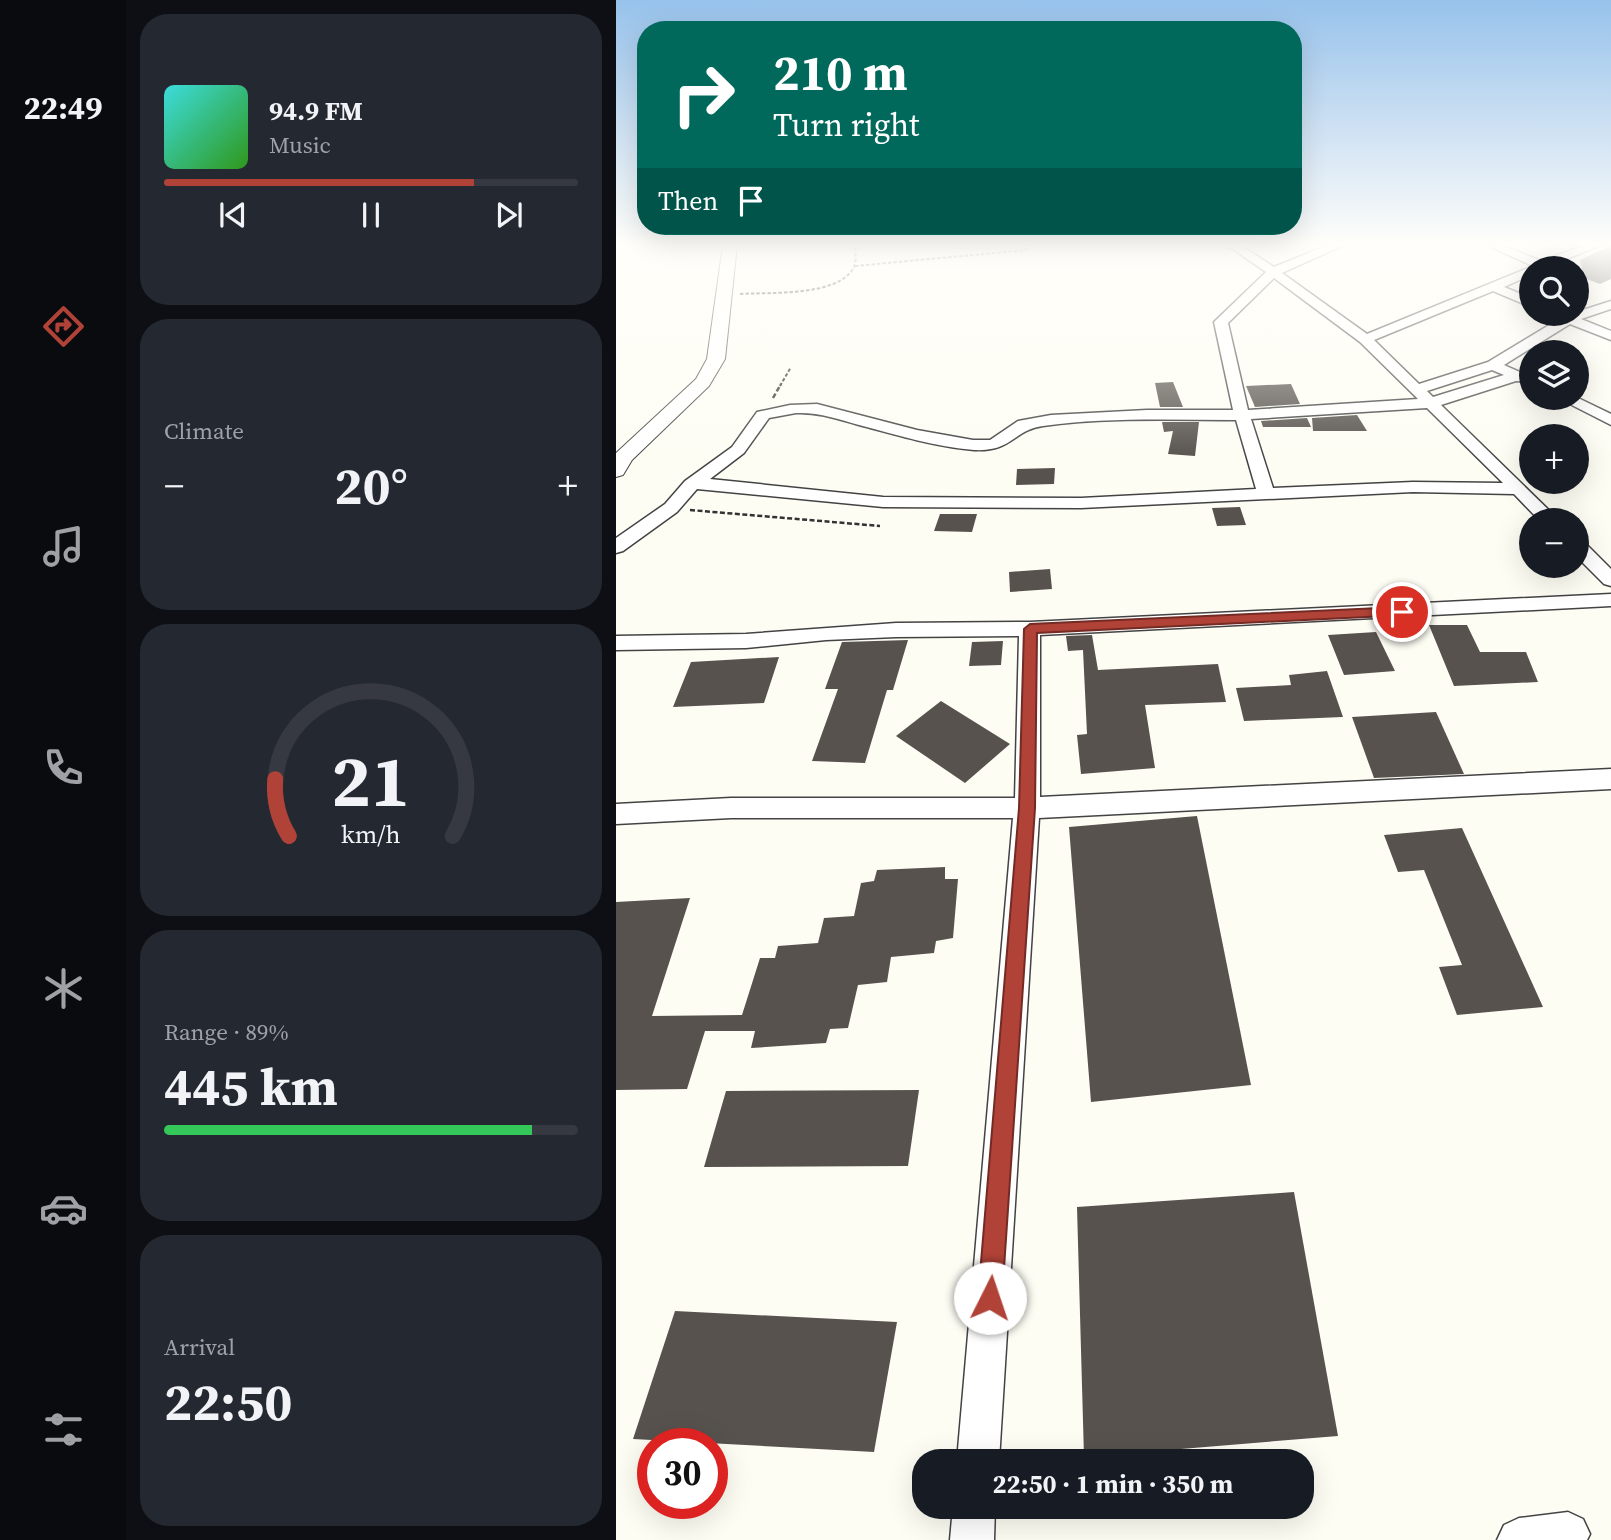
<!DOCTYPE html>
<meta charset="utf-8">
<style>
body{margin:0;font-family:"Source Serif 4",serif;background:#242831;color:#f1f3f6;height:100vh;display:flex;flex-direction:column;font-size:26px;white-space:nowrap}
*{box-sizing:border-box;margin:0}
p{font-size:23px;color:#9ea1a6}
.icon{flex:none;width:38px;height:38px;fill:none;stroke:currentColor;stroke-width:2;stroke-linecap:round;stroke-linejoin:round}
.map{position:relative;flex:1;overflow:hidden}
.side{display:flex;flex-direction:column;gap:14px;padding:14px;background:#0d0f14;width:490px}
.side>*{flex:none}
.banner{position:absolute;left:21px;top:21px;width:665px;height:214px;border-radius:28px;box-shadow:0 7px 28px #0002;background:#00695c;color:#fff;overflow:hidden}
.fabs{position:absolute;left:903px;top:256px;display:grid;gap:14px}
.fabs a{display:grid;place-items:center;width:70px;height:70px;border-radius:50%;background:#171b24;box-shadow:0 7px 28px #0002;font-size:35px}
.speed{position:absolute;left:21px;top:1428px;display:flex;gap:14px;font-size:35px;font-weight:700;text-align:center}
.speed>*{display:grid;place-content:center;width:91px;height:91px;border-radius:50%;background:#171b24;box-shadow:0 7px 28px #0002;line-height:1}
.speed .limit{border:10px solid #d22;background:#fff;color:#111}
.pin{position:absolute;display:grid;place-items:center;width:60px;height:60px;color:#fff;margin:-30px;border:4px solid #fff;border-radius:50%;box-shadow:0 2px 7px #0007}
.me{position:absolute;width:77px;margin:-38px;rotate:4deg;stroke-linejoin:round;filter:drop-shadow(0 0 5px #0008)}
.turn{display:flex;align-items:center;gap:24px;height:147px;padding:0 21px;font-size:32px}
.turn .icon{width:91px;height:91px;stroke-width:2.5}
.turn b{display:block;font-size:49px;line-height:60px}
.then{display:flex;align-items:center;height:66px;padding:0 21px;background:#0003;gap:14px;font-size:26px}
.big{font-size:52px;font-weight:700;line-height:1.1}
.side .tile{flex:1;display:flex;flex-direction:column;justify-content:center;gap:10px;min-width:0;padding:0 24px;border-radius:28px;background:#242831}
.side .dial{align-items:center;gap:0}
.dial svg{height:182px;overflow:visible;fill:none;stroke:#363941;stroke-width:7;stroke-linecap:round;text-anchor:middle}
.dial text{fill:#f1f3f6;stroke:none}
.song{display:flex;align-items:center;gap:21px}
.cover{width:84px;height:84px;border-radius:10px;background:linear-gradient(135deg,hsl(180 70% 55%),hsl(110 70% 35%))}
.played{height:7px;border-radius:4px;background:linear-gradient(90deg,#b14237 75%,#363941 75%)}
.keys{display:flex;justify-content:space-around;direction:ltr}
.heat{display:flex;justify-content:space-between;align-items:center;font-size:38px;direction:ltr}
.charge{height:10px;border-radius:5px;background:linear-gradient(90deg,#34c759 89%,#363941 0)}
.trip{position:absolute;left:296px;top:1449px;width:402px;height:70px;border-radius:28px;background:#171b24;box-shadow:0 7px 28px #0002;font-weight:700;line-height:70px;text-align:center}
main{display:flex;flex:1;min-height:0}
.tabs{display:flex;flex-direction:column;width:126px;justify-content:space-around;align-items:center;background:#090b0e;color:#9ea1a6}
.tabs .icon{width:49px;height:49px}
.tabs .active{color:#b14237}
.tabs b{font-size:32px;color:#f1f3f6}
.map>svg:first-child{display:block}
.building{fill:#57524d}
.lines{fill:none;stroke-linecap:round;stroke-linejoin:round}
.minor-casing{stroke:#434343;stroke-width:3}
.tertiary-casing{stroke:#434343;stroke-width:2}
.path-far1{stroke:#323232;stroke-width:2;stroke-dasharray:3.5 2;stroke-linecap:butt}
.path{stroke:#323232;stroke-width:2.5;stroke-dasharray:5 2.5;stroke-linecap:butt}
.minor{fill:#fff;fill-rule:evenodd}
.tertiary{fill:#fff;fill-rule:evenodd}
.route{fill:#b14237;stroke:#732b24;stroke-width:2}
</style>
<main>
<nav class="tabs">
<b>22:49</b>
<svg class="icon active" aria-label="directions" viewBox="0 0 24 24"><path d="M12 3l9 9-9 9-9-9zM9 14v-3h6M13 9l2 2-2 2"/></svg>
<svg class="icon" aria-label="music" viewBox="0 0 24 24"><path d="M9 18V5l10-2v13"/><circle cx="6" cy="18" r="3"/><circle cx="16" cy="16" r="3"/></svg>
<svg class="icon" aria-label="phone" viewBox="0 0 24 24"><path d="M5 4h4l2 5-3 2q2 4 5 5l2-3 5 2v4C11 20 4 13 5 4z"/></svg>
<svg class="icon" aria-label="climate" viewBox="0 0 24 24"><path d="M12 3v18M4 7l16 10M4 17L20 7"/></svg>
<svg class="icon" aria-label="car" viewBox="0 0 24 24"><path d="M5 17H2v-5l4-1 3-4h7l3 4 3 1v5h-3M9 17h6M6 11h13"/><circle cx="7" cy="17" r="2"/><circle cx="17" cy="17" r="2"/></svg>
<svg class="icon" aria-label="filters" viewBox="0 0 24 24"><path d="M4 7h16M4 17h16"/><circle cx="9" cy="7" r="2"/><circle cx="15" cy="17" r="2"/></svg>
</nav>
<section class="side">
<div class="tile">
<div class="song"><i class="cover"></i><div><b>94.9 FM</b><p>Music</p></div></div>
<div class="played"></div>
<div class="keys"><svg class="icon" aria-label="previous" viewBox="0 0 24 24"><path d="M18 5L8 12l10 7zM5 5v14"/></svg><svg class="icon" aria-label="pause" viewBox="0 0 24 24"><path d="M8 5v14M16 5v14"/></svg><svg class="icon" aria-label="next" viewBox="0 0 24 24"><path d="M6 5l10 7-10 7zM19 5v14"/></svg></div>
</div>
<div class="tile"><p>Climate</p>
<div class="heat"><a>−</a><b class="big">20°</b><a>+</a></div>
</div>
<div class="tile dial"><svg viewBox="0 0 100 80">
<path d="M14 69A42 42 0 1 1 86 69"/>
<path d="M14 69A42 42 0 0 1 8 44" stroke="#b14237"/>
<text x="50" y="56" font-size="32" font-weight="700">21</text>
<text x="50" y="72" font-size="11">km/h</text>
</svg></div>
<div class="tile"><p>Range · 89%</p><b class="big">445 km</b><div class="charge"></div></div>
<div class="tile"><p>Arrival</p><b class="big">22:50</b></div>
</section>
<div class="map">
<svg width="995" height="1540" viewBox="0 0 995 1540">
<rect width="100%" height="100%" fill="#fefdf4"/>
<g class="building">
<polygon points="995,245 995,279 984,284 968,278 964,260"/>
<polygon points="557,382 567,407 544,407 539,383"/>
<polygon points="675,384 684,404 639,407 630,386"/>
<polygon points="741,415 751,431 697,431 696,418"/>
<polygon points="691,418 695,427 647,427 645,421"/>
<polygon points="546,422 583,422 579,456 552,454 557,431 548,432"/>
<polygon points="439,468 438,484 400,485 401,469"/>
<polygon points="624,507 630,525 601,526 596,508"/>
<polygon points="324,514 361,514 356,532 318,531"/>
<polygon points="434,569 436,589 394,592 393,572"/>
<polygon points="813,625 851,625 864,652 910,652 922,682 838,686"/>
<polygon points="760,632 779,671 728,675 712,635"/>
<polygon points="476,635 482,670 602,664 610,702 529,705 539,768 465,774 461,735 471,734 467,650 452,651 450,636"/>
<polygon points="292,640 277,690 271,690 249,763 196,761 222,689 209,689 226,642"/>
<polygon points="387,641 385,665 353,666 356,642"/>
<polygon points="163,657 148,703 57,707 75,662"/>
<polygon points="711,671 727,717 628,721 620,688 675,685 673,675"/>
<polygon points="325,701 394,744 349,783 280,736"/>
<polygon points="820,712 848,774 758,778 736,717"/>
<polygon points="581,816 635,1085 475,1102 453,827"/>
<polygon points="846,828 927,1007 841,1015 823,967 846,965 808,870 782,872 768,835"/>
<polygon points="329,867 329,879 342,879 337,938 320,941 318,953 275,957 271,982 242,985 232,1028 214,1029 210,1043 135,1048 139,1031 89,1031 71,1089 0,1090 0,902 74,898 36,1016 126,1015 144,958 159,958 162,946 202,943 208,918 238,916 245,883 258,881 261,870"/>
<polygon points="303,1090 292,1166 88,1167 110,1091"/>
<polygon points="678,1192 722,1436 468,1457 461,1207"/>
<polygon points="59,1311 281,1322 258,1452 17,1439"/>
</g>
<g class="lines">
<g class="minor-casing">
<g id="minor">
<path d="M611 245H624L658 267 712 245H728L666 273 751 334 917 266 870 245H886L925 261 969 245H985L929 268H915V275L888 287 915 298V307L877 291 758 340 803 384 872 362 948 316 995 301V309L965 319 995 331V340L954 324 888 365 913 376V382L900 381 825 405 943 520H923L898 494 797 492 465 508 267 507 81 489 61 512 7 551 0 553V538L49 504 69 481 116 447 141 412 174 405 201 404 301 430 357 440H374L402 421 435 415 531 410H617L598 322 650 272ZM658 278 744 342 802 399 632 410 612 323ZM876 370 888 375 817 397 811 391ZM811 408 887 483 797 482 657 488 635 419ZM180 413C202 412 222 419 243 425 281 435 320 447 358 450 397 452 397 430 427 426 490 417 556 420 620 420L640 489 465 498 267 497 94 479 128 453 153 418Z"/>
<polygon points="940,397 960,397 995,414 995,425"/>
<polygon points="961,540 968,542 995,569 995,586 988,584 961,557"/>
<polygon points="995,594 995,606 424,635 424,797 995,769 995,789 423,818 383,1461 341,1461 397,818 115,818 0,824 0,804 115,798 399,798 403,636 280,637 210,640 130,648 0,650 0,636 130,634 280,623 414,622"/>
<polygon points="337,1507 379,1507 378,1540 334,1540"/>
<polygon points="952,1512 967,1519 974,1534 971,1540 881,1540 888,1525 903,1518"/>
</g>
</g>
<g class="tertiary-casing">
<polygon id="tertiary" points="107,245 121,245 109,359 93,386 16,460 7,475 0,477 0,453 80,379 91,359"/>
</g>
<g class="path-far1">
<polyline points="239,266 410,250 413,245"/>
<path d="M124 294C153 292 223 297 238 267 241 260 239 252 239 245"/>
<polyline points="164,386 175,367"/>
</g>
<g class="path">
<polyline points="157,398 165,384"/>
<polyline points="74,510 264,526"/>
</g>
<use href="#minor" class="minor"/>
<use href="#tertiary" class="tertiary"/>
</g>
<linearGradient id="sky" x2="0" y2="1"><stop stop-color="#97c2eb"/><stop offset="0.53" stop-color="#fffefa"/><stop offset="1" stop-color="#fffefa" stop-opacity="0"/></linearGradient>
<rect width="995" height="460" fill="url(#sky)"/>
<polygon class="route" points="786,607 793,612 791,615 421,633 419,808 386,1298 383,1306 374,1310 365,1306 362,1298 403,808 408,629 414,624"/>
</svg>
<div class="fabs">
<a><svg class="icon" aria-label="search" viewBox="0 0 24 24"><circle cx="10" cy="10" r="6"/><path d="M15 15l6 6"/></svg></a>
<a><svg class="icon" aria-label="layers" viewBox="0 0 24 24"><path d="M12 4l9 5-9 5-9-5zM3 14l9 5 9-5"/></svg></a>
<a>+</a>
<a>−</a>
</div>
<div class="speed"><div class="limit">30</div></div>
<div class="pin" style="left:786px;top:612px;background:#d93025"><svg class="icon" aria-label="arrive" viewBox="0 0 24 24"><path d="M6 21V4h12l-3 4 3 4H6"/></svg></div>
<svg class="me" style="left:374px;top:1298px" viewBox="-20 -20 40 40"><circle r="19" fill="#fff"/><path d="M0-13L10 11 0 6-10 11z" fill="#b14237"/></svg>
<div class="trip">22:50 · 1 min · 350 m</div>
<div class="banner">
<div class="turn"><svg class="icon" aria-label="right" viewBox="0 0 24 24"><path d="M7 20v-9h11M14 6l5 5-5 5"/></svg><div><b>210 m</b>Turn right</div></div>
<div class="then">Then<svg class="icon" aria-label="arrive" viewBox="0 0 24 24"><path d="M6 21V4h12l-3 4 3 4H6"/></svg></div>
</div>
</div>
</main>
